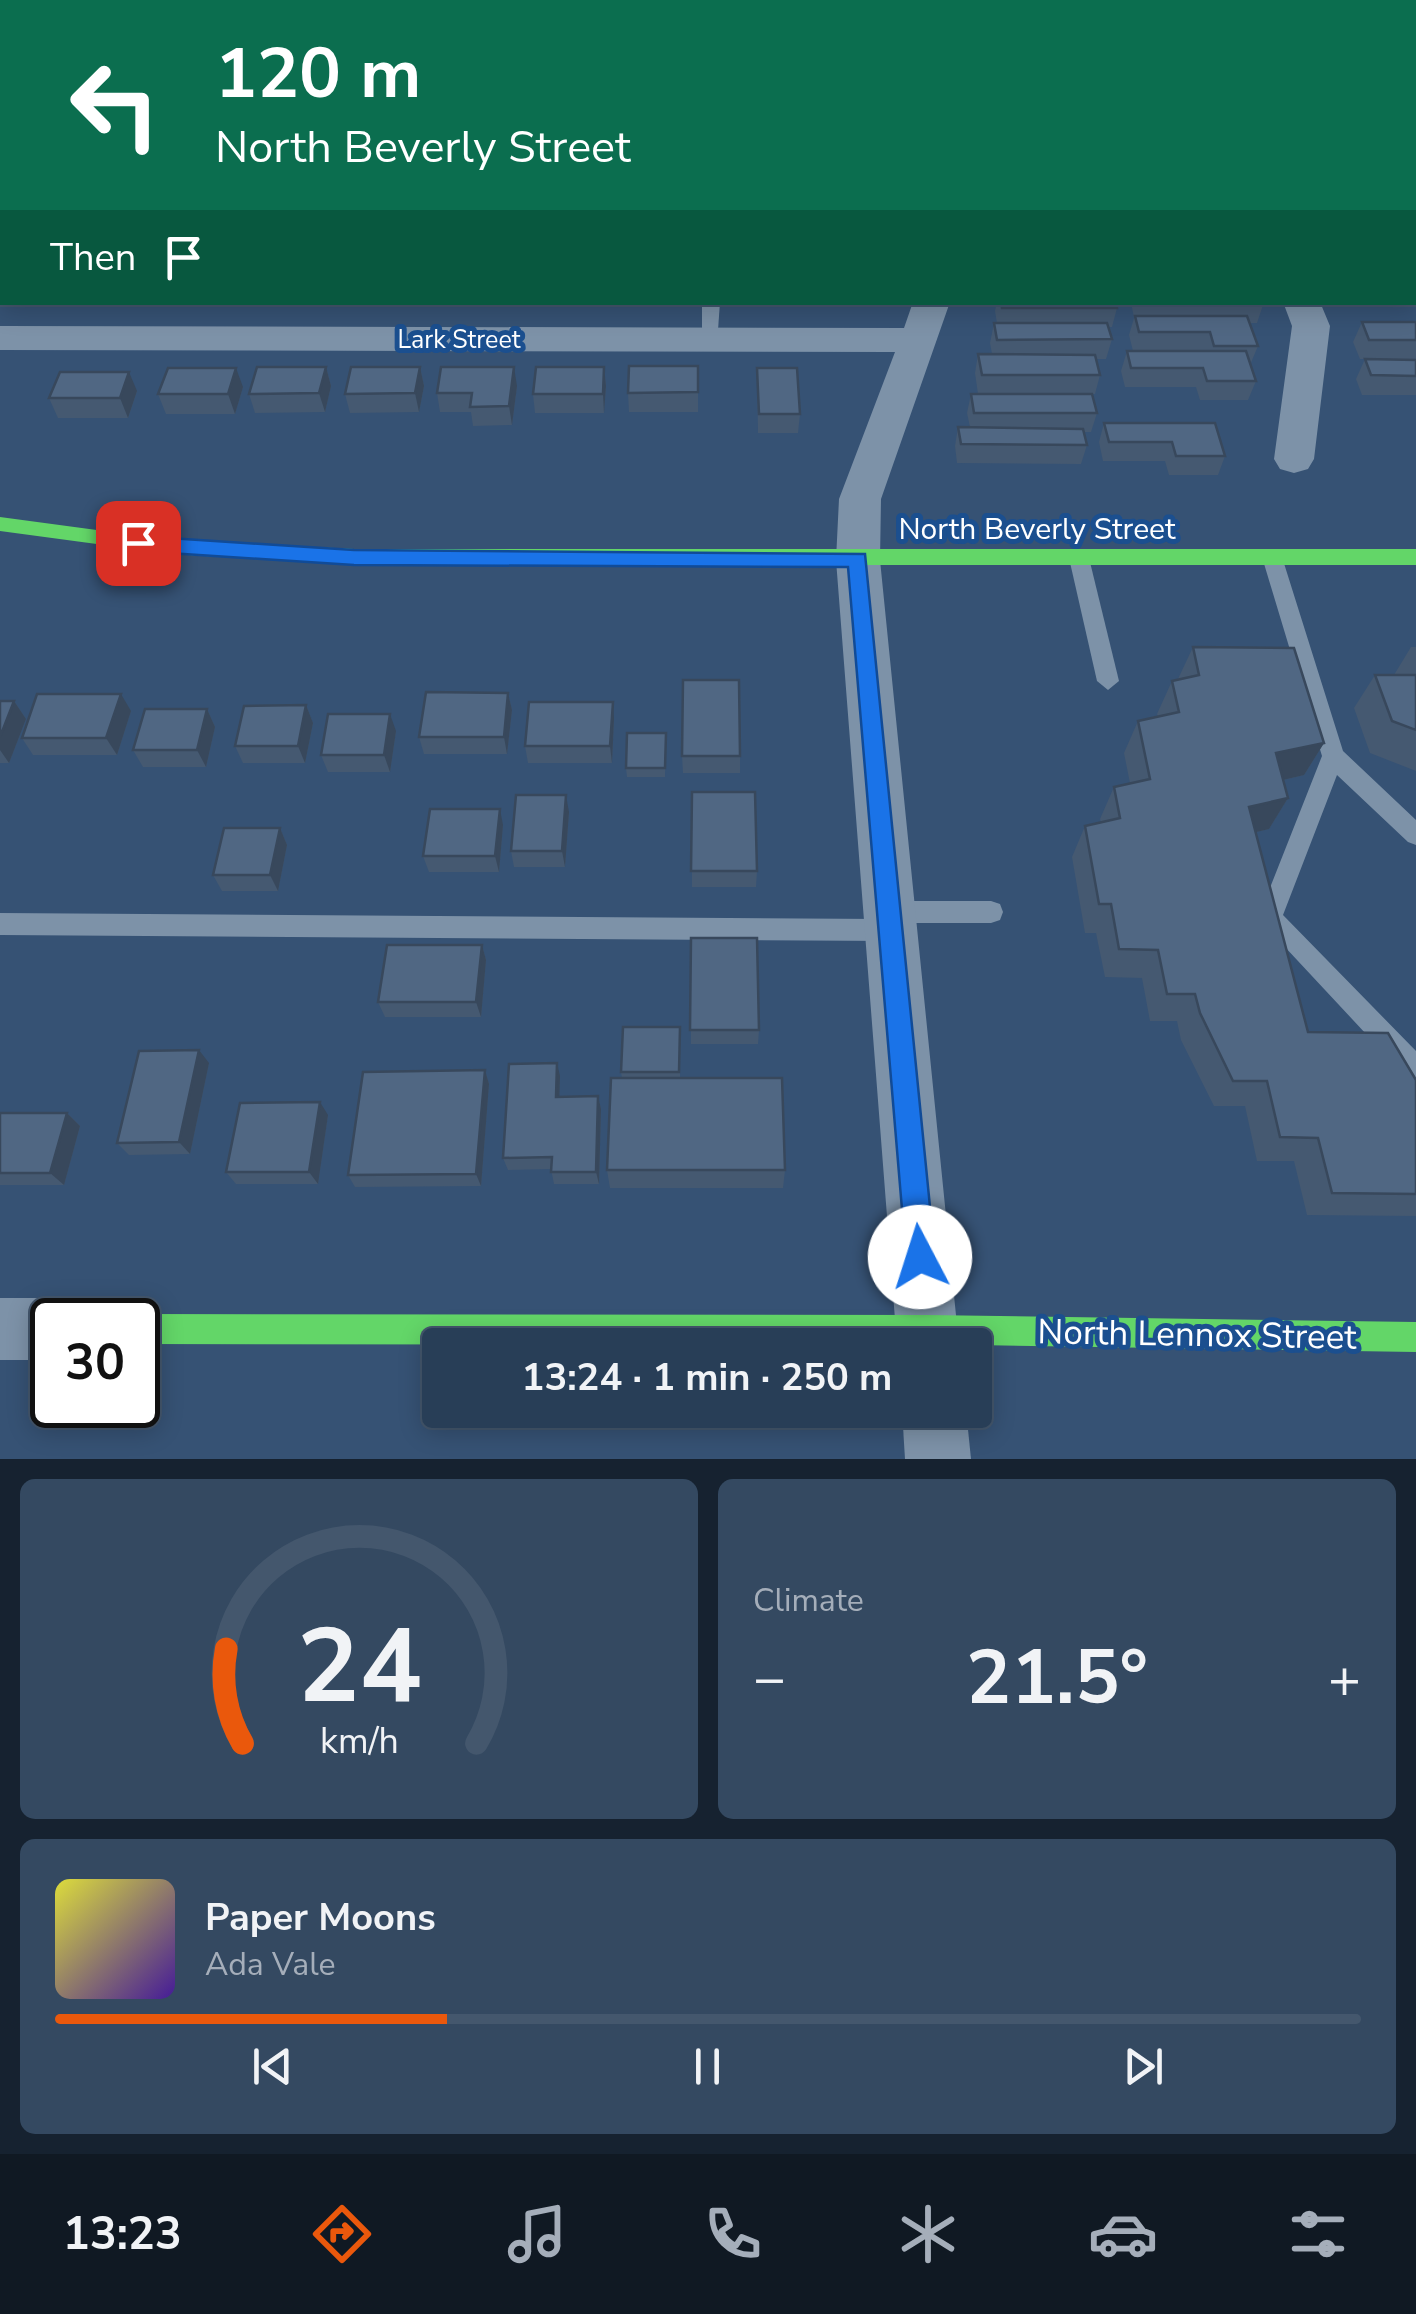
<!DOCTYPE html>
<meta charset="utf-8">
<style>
body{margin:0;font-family:"Nunito Sans",sans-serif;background:#344961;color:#f1f3f6;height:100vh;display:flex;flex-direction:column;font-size:38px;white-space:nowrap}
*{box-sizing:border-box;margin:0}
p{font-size:32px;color:#a5aeba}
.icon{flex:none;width:55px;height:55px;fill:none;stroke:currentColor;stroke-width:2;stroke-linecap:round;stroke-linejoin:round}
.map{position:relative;height:1459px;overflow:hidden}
.drawer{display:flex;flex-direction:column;gap:20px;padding:20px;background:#162230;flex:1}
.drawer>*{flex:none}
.hud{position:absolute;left:0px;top:0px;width:1418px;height:305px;box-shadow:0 5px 25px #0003,0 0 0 2px #44576d;background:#0b6e4f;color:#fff;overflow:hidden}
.speed{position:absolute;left:30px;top:1298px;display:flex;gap:20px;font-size:50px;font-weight:700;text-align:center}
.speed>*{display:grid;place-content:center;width:130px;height:130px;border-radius:50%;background:#283e57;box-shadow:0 5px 25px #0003,0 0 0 2px #44576d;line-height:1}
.speed .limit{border:5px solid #111;border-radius:15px;background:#fff;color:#111}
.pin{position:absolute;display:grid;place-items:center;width:85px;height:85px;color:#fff;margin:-42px;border-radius:20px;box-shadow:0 5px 15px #0006}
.me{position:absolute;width:110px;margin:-55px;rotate:355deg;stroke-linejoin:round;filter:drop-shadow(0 0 8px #0008)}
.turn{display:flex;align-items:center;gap:35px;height:210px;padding:0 50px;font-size:45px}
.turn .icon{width:130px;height:130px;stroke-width:2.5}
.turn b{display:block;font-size:70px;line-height:85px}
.then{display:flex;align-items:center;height:95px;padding:0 50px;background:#0003;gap:20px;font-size:38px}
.big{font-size:75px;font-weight:700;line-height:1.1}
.drawer .tile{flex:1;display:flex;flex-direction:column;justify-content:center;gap:15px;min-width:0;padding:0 35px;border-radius:15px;background:#344961}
.drawer .dial{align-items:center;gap:0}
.dial svg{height:260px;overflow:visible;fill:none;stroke:#44576d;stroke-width:7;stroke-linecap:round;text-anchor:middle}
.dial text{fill:#f1f3f6;stroke:none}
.song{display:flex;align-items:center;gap:30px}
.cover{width:120px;height:120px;border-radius:15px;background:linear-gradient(135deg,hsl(60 70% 55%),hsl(260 70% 35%))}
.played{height:10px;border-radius:5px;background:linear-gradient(90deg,#ea580c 30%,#44576d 30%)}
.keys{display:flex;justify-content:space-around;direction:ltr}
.heat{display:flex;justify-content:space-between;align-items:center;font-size:55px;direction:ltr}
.drawer .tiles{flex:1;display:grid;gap:20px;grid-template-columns:1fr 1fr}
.tile:last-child{grid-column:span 2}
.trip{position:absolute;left:422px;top:1328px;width:570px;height:100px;border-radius:10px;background:#283e57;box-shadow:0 5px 25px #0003,0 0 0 2px #44576d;font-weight:700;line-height:100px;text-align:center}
.tab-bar{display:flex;height:160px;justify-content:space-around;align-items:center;background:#101923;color:#a5aeba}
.tab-bar .icon{width:70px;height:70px}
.tab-bar .on{color:#ea580c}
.tab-bar b{font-size:45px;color:#f1f3f6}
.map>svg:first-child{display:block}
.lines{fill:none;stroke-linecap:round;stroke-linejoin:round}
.lane{fill:#7d92a8;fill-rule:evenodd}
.street{fill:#7d92a8;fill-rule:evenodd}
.fast{fill:#63d668;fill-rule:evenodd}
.wall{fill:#455971}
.shaded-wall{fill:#38485c}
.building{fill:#506783;stroke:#38485c;stroke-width:2.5}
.route{fill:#1a73e8;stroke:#114b97;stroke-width:2.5}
.labels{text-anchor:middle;stroke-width:10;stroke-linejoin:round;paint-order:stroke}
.far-street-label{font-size:25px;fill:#fff;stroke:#1b4f8f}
.street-label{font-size:30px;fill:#fff;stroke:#1b4f8f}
.near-street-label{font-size:35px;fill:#fff;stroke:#1b4f8f}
</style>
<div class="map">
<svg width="1416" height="1459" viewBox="0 0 1416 1459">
<rect width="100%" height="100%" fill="#365274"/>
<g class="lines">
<g class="lane">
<rect x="0" y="224" width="2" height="10"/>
<polygon points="702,302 720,302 717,344 705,344 702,340"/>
<polygon points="1272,549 1282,557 1343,751 1416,820 1416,845 1408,842 1337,775 1283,915 1416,1051 1416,1082 1407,1078 1258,918 1322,756 1262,557"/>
<polygon points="1079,550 1089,558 1119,681 1108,690 1097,681 1069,558"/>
<polygon points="889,901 991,901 1000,904 1003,912 1000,920 991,923 900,923 903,930 900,938 891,941 0,935 0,913 880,919 877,912 880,904"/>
</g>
<g class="street">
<polygon points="888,0 918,0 919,2 890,2"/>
<polygon points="1162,0 1192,0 1193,2 1164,2"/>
<rect x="1415" y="102" width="1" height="20"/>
<polygon points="2,110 2,140 0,141 0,111"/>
<polygon points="913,302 950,302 881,499 880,560 959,1345 897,1345 836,560 839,499 895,352 0,350 0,326 904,328"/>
<polygon points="1283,302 1320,302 1330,326 1314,459 1308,469 1294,473 1280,469 1274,459 1292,326"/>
<polygon points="0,1298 52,1298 74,1307 79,1320 52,1320 52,1360 0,1360"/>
<polygon points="902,1410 966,1410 971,1459 905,1459"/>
</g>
<g class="fast">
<polygon points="0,517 171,540 354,549 1416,549 1416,565 354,565 171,554 0,531"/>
<polygon points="138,1314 927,1315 1416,1322 1416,1352 975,1345 138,1344 138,1320 127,1320"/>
</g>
</g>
<g class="wall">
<polygon points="115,0 241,0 240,2 116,2"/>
<rect x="396" y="0" width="58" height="2"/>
<polygon points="464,0 521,0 521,2 465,2"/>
<polygon points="532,0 587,0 587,2 533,2"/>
<rect x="605" y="0" width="53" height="2"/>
<rect x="674" y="0" width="52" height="2"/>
<polygon points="747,0 801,0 801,2 748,2"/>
<rect x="816" y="0" width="55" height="2"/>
<polygon points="1050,0 1090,0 1090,2 1051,2"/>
<polygon points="997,302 1116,302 1117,308 1112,327 1108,327 1112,339 1106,359 1096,359 1100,375 1095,394 1092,394 1097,413 1091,432 1084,432 1087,445 1081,464 957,463 955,446 958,427 970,427 967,413 971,394 978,394 975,373 978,354 992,354 990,343 994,323 997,323 995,311"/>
<polygon points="1131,302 1264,302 1257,323 1250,323 1258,346 1250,365 1256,381 1248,400 1200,400 1196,387 1125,387 1121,371 1127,351 1133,351 1129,335 1134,318"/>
<polygon points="1362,322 1416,322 1416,359 1360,359 1353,342"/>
<polygon points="1365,359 1416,360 1416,395 1362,395 1356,379"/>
<polygon points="698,366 698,412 629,412 628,393"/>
<polygon points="326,367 331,386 325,412 255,413 249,394"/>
<polygon points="420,367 424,386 419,412 350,413 345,394"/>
<polygon points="604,367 606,386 604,413 535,413 533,394"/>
<polygon points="757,368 800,414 798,433 758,433"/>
<polygon points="517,386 512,425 473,426 471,412 440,412 437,393"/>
<polygon points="243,387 235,414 166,414 158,394"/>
<polygon points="137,391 128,418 58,418 49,398"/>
<polygon points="1104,423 1225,456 1218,475 1169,475 1165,461 1103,461 1099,442"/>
<polygon points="1193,647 1324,743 1304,775 1283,780 1288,798 1269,829 1256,832 1308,1032 1416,1080 1416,1216 1307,1215 1294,1161 1257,1161 1245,1106 1214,1106 1181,1040 1177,1021 1150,1021 1142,978 1105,977 1096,933 1085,933 1072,857 1085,826 1101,822 1100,819 1114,787 1130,783 1124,753 1138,721 1158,716 1157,714 1172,681 1178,679"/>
<polygon points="1411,647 1416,647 1416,771 1370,753 1354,708 1375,675 1394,675"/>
<polygon points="508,693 512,710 507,754 424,754 419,737"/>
<polygon points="0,701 14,701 26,719 9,763 0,763"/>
<polygon points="306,705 313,723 305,763 243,763 235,746"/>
<polygon points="207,709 215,727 206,767 143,767 133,750"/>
<polygon points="131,711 117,755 33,755 22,738"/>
<polygon points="614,719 612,763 528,763 525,746"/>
<polygon points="396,731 390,772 328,772 321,755"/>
<polygon points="666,733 665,777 627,777 626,768"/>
<polygon points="682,756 740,756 740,773 683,773"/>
<polygon points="692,792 757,871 756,887 692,887"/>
<polygon points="569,812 565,867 514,867 511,851"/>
<polygon points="503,825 499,872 429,872 423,856"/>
<polygon points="280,828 287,845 278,891 222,891 213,875"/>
<polygon points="691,938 759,1030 758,1044 691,1044"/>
<polygon points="482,945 486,960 481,1017 385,1017 378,1002"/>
<polygon points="680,1027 680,1078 785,1170 783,1188 610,1188 607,1170 622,1078 621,1072"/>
<polygon points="209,1063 190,1154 129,1155 117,1143"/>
<polygon points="485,1070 489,1084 481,1186 355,1187 348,1175"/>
<polygon points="560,1076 559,1097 598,1096 601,1109 599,1184 554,1184 551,1169 508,1170 503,1158"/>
<polygon points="0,1113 67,1113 80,1126 64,1185 0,1185"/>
<polygon points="328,1115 318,1184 236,1184 226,1172"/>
</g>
<g class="shaded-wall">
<polygon points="326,367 331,386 325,412 319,393"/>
<polygon points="420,367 424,386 419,412 415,393"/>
<polygon points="514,367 517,386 512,425 509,406"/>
<polygon points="604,367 606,386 604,413 603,394"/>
<polygon points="236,368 243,387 235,414 228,394"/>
<polygon points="129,372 137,391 128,418 120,398"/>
<polygon points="508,693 512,710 507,754 504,737"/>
<polygon points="121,694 131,711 117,755 106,738"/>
<polygon points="14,701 26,719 9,763 0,750 0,737"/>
<polygon points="613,702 614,719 612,763 610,746"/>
<polygon points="306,705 313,723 305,763 298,746"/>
<polygon points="207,709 215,727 206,767 197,750"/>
<polygon points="390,714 396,731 390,772 384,755"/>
<polygon points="1324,743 1304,775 1257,786 1276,753"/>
<polygon points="566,795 569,812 565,867 562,851"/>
<polygon points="1288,798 1269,829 1231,838 1249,807"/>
<polygon points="500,809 503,825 499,872 495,856"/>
<polygon points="280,828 287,845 278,891 270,875"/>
<polygon points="482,945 486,960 481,1017 476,1002"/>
<polygon points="199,1050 209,1063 190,1154 179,1142"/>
<polygon points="557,1063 560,1076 559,1110 556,1097"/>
<polygon points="485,1070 489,1084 481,1186 476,1174"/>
<polygon points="598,1096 601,1109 599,1184 596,1172"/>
<polygon points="320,1102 328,1115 318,1184 309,1172"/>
<polygon points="67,1113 80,1126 64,1185 50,1173"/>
</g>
<g class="building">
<polygon points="43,0 96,0 95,2 42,2"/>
<polygon points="255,0 308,0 307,2 254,2"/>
<polygon points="317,0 370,0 369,2 316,2"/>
<polygon points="957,0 1048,0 1049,2 957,2"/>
<polygon points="1225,0 1254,0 1255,2 1225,2"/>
<polygon points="1001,302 1116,302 1117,308 1002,308"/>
<polygon points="1141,302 1264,302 1265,304 1142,304"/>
<polygon points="1135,316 1247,316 1258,346 1214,346 1210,332 1139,332"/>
<polygon points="1362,322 1416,322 1416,340 1369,340"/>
<polygon points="994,323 1107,323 1112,339 997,340"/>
<polygon points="1127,351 1246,351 1256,381 1207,381 1203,368 1131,368"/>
<polygon points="978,354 1095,355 1100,375 982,375"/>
<polygon points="1365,359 1416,360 1416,376 1371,375"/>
<polygon points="629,366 698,366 698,392 628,393"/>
<polygon points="257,367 326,367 319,393 249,394"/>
<polygon points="351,367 420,367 415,393 345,394"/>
<polygon points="441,367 514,367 509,406 470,407 472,393 437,393"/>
<polygon points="536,367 604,367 603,394 533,394"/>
<polygon points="168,368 236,368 228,394 158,394"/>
<polygon points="757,368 797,368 800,414 759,414"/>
<polygon points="60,372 129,372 120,398 49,398"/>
<polygon points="971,394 1092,394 1097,413 974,413"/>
<polygon points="1104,423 1215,423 1225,456 1176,456 1172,442 1109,442"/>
<polygon points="958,427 1083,429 1087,445 961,444"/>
<polygon points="1193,647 1294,648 1324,743 1276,753 1288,798 1249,807 1308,1032 1388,1033 1416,1080 1416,1194 1332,1193 1318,1138 1280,1137 1267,1081 1233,1081 1200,1013 1195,994 1167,994 1158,950 1119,949 1111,904 1099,904 1085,826 1120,818 1114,787 1150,779 1138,721 1179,712 1172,681 1199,675"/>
<polygon points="1375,675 1416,675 1416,730 1392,721"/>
<polygon points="683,680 739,680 740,756 682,756"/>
<polygon points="426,692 508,693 504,737 419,737"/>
<polygon points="37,694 121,694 106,738 22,738"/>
<polygon points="0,701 14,701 0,737"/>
<polygon points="529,702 613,702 610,746 525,746"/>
<polygon points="306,705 298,746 235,746 244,706"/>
<polygon points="145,709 207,709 197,750 133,750"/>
<polygon points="328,714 390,714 384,755 321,755"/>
<polygon points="627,733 666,733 665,768 626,768"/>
<polygon points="692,792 755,792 757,871 691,871"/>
<polygon points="516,795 566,795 562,851 511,851"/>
<polygon points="430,809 500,809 495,856 423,856"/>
<polygon points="224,828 280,828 270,875 213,875"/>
<polygon points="691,938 757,938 759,1030 690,1030"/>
<polygon points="387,945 482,945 476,1002 378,1002"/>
<polygon points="623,1027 680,1027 679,1072 621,1072"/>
<polygon points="199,1050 179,1142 117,1143 139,1051"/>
<polygon points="557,1063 556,1097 598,1096 596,1172 551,1172 552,1157 503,1158 509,1064"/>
<polygon points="485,1070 476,1174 348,1175 363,1072"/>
<polygon points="611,1078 782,1078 785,1170 607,1170"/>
<polygon points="320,1102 309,1172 226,1172 240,1103"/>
<polygon points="0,1113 67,1113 50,1173 0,1173"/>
</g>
<polygon class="route" points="138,536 354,550 865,554 935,1257 931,1268 920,1272 910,1268 906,1257 848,567 354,565 138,551 127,543"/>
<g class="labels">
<g class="far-street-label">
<text x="459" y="348">Lark Street</text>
</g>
<g class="street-label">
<text x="1037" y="539">North Beverly Street</text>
</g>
<g class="near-street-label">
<text transform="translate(1197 1334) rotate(1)" y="12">North Lennox Street</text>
</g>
</g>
</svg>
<div class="speed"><div class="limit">30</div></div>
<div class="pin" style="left:138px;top:543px;background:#d93025"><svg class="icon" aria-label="arrive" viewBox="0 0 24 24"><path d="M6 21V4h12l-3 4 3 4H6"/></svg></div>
<svg class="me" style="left:920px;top:1257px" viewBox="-20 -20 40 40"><circle r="19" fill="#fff"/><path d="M0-13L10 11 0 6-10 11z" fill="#1a73e8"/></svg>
<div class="trip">13:24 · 1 min · 250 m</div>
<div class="hud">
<div class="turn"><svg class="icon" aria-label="left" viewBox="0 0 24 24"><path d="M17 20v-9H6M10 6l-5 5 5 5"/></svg><div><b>120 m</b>North Beverly Street</div></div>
<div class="then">Then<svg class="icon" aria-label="arrive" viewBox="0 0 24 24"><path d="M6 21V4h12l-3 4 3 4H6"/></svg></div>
</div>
</div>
<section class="drawer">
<div class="tiles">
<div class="tile dial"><svg viewBox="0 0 100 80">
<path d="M14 69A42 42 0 1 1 86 69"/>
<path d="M14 69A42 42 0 0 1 9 40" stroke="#ea580c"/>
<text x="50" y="56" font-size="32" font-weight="700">24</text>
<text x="50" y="72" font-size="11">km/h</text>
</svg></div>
<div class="tile"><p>Climate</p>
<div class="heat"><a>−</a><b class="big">21.5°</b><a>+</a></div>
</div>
<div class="tile">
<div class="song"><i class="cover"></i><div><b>Paper Moons</b><p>Ada Vale</p></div></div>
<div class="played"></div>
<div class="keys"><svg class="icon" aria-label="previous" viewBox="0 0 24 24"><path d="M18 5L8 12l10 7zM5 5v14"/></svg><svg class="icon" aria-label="pause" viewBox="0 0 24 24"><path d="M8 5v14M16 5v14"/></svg><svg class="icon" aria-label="next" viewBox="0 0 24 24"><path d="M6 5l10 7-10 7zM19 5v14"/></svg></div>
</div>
</div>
</section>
<nav class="tab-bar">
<b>13:23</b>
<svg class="icon on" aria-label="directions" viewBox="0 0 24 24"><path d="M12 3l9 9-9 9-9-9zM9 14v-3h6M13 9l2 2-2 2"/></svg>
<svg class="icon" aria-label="music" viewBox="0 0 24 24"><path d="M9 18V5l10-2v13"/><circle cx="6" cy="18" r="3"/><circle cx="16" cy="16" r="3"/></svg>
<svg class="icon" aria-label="phone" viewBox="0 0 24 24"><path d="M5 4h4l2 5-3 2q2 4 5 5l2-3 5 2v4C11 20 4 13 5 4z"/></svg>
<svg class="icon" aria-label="climate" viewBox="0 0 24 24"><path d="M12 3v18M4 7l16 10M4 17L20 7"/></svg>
<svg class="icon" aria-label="car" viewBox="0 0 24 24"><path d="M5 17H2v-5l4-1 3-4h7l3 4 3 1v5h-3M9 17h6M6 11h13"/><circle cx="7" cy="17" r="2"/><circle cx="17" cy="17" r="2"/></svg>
<svg class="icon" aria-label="filters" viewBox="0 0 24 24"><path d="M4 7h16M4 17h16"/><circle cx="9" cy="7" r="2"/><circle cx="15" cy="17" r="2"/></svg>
</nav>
